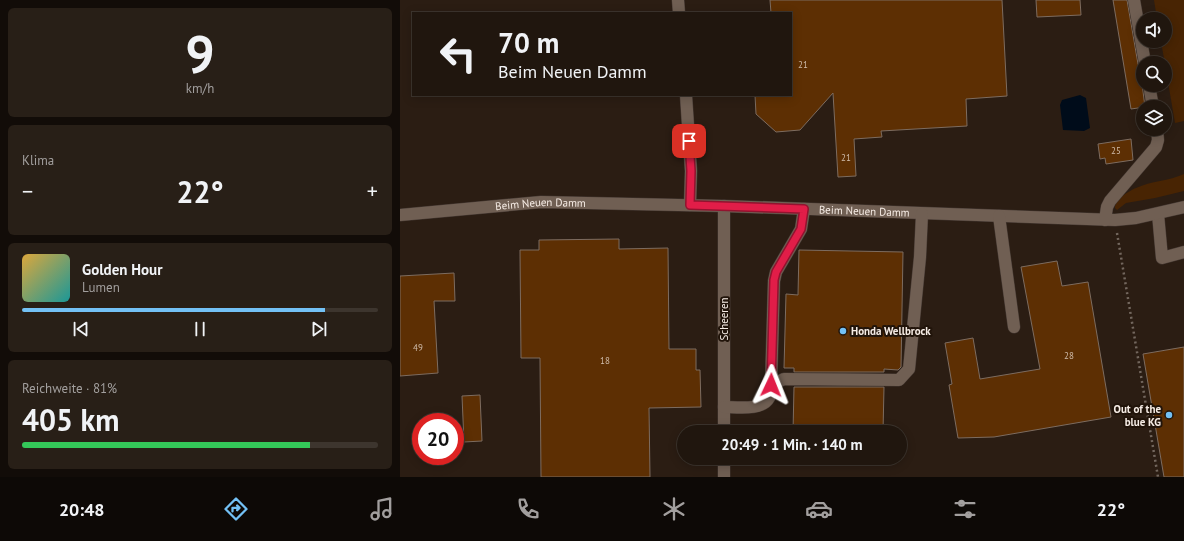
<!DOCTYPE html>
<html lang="de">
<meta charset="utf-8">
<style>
body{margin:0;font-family:"PT Sans",sans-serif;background:#281f17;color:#f1f3f6;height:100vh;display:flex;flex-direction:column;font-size:15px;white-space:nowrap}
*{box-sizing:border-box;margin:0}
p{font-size:13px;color:#a29f9e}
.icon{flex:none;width:22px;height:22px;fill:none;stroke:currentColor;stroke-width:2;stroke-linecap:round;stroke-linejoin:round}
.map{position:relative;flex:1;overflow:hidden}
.side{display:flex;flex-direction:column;gap:8px;padding:8px;background:#120c08;width:400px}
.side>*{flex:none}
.hud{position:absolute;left:12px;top:12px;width:380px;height:84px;border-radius:0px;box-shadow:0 2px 10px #0003,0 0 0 1px #3d352e;background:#20160e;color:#f1f3f6;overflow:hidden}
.buttons{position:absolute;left:736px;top:12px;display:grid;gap:8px}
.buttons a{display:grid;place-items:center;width:36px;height:36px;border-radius:50%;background:#20160e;box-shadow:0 2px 10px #0003,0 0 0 1px #3d352e;font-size:20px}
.speed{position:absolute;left:12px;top:413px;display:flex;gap:8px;font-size:20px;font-weight:700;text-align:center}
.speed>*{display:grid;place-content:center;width:52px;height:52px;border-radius:50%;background:#20160e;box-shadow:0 2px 10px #0003,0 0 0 1px #3d352e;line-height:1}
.speed .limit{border:6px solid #d22;background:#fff;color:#111}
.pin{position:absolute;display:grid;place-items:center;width:34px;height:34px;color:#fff;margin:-17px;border-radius:8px;box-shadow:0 2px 6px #0006}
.me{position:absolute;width:44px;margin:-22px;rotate:2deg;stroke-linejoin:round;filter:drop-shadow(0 0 3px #0008)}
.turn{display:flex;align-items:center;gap:14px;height:84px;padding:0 20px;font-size:18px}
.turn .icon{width:52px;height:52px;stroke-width:2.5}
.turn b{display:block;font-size:28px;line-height:34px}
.big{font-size:30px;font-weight:800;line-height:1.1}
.side .widget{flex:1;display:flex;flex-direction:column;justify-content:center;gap:6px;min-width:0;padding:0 14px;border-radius:6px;background:#281f17}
.side .dial{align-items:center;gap:0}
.dial b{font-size:52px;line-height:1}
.song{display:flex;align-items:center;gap:12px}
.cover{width:48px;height:48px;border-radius:6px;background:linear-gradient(135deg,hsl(40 70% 55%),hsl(180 70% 35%))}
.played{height:4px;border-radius:2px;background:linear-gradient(90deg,#73c1f5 85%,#3d352e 85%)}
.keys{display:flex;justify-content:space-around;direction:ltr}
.heat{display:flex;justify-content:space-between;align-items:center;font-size:22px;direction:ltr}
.charge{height:6px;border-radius:3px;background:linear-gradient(90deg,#34c759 81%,#3d352e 0)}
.trip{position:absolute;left:277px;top:425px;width:230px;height:40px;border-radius:20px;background:#20160e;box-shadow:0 2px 10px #0003,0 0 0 1px #3d352e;font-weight:800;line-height:40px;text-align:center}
.tab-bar{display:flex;height:64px;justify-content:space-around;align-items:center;background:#0d0906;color:#a29f9e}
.tab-bar .icon{width:28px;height:28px}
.tab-bar .current{color:#73c1f5}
.tab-bar b{font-size:18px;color:#f1f3f6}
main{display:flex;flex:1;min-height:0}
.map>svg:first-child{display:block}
.green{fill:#482403}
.water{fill:#000c1a}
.building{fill:#5d2f03;stroke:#7d6c60}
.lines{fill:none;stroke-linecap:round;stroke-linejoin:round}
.minor-casing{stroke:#453933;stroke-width:13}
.path{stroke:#73675e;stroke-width:2.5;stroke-dasharray:2 3;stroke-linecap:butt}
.minor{stroke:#705f53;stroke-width:12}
.route-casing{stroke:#92132f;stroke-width:10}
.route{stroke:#e11d48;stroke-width:7}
.poi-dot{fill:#73c1f5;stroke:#21140a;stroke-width:1.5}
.labels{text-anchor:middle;stroke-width:4;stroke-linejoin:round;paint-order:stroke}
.number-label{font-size:9px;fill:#d0bdac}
.street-label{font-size:11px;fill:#f6ece5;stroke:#21140a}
.poi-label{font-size:11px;font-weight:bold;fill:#f6ece5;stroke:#21140a;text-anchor:start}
</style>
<main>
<section class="side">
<div class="widget dial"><b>9</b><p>km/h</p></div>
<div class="widget"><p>Klima</p>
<div class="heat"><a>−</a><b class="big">22°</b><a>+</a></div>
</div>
<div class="widget">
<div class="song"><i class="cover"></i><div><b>Golden Hour</b><p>Lumen</p></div></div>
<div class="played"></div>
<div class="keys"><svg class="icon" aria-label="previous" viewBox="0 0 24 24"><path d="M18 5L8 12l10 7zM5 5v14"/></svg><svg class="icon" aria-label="pause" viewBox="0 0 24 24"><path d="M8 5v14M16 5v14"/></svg><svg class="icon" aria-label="next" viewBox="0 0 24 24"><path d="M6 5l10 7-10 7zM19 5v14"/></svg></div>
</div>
<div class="widget"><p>Reichweite · 81%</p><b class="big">405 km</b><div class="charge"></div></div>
</section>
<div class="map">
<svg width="784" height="477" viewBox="0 0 784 477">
<rect width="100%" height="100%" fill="#2b1d13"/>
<g class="green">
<polygon points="754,0 784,0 784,121 775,123 761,41 765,41 765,19 757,19"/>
<path d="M784 174V191L755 198 726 203 717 210 715 208C715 199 729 191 736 188 751 181 769 181 784 174Z"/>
</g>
<polygon class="water" points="680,95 686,98 690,128 684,131 663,130 660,105 662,100"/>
<g class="building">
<polygon points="370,0 602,0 607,96 566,99 567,126 481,131 482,137 454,139 456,176 438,177 433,93 400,130 376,132 356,114 355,95 391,95 391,13 371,13"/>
<polygon points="636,0 680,0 681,15 637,17"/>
<polygon points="713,0 727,0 738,64 740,68 745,107 731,109"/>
<polygon points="731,139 733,160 706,164 705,158 700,159 698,144"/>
<polygon points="219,239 219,249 268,248 269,349 296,349 296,370 300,370 301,407 249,408 250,477 141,477 140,358 121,358 120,250 139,250 139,240"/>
<polygon points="399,250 503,252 501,367 498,370 484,369 484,372 394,372 394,368 384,368 386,294 398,295"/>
<polygon points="657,261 662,286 688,282 711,417 594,437 558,438 549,385 552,384 545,343 573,338 580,379 640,369 621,267"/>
<polygon points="54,273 55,301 34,301 38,373 0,376 0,276"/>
<polygon points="784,347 784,477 764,477 743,354"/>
<polygon points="394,387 484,387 483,432 393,432"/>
<polygon points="80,395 82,441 64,442 62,396"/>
</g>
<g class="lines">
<g class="minor-casing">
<g id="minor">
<polyline points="278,0 279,13"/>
<polyline points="734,0 745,63"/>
<polyline points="749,85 753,107"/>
<polyline points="286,95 291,171 290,205"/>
<polyline points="324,206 324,432"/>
<polyline points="758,214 762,258 784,252"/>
<path id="s1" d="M0 215 141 202 324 206 715 220 736 218 784 207"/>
<polyline points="599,216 614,327"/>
<polyline points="705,220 707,207 710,201 756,147 758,140 757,129"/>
<polyline points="371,385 374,281 376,272 401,229 404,209"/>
<path d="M324 407C337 407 362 411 369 398 370 394 370 389 371 385L384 379 499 380 509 369 520 257 522 214"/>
<polyline points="324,477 324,458"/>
</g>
</g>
<polyline class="path" points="717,233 758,477"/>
<use href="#minor" class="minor"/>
</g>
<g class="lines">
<g class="route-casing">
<polyline id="route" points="289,141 291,171 290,205 404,209 401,229 376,272 374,280 371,385"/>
</g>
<use href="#route" class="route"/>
</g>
<g class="poi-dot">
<circle cx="443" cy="331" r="4"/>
<circle cx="769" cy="415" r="4"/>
</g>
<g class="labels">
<g class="number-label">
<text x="403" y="68">21</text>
<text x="716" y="154">25</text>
<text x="446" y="161">21</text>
<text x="18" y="351">49</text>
<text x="669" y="359">28</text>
<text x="205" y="364">18</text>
</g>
<g class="street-label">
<text dy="4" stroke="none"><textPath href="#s1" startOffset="141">Beim Neuen Damm</textPath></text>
<text dy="4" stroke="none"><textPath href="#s1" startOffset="465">Beim Neuen Damm</textPath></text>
<text transform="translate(324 319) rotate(-90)" y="4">Scheeren</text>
</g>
<g class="poi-label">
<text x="451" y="335">Honda Wellbrock</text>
<text x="761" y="413" text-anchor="end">Out of the<tspan x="761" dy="13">blue KG</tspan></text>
</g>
</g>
</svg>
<div class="buttons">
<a><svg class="icon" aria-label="sound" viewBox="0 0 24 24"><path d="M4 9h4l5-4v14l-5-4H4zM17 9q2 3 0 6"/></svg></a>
<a><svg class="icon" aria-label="search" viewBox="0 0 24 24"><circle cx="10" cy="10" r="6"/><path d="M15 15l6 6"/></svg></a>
<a><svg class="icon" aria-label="layers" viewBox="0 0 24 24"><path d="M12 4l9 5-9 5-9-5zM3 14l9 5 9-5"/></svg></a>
</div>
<div class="speed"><div class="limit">20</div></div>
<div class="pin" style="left:289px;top:141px;background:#d93025"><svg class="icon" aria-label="arrive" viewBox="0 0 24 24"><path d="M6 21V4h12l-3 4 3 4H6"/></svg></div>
<svg class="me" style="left:371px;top:385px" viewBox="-20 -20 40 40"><path d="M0-17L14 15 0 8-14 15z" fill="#e11d48" stroke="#fff" stroke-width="4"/></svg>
<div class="trip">20:49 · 1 Min. · 140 m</div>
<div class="hud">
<div class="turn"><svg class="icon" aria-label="left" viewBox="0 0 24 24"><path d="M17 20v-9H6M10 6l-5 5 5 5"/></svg><div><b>70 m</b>Beim Neuen Damm</div></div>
</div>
</div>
</main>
<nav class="tab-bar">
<b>20:48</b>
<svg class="icon current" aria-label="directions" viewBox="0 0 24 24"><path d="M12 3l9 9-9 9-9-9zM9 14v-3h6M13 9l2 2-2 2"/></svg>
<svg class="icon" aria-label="music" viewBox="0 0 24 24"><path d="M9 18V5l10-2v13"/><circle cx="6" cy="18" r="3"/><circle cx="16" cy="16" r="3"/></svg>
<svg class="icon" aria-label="phone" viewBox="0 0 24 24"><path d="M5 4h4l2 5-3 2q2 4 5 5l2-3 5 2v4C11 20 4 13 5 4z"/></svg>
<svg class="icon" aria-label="climate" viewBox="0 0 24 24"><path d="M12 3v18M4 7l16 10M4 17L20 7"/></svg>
<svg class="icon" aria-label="car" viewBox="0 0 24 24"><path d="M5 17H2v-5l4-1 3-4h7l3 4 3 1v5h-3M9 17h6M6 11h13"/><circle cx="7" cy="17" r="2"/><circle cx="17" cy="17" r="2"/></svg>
<svg class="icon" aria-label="filters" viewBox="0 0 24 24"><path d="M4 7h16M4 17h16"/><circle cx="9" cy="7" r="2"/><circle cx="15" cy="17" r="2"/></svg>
<b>22°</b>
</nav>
